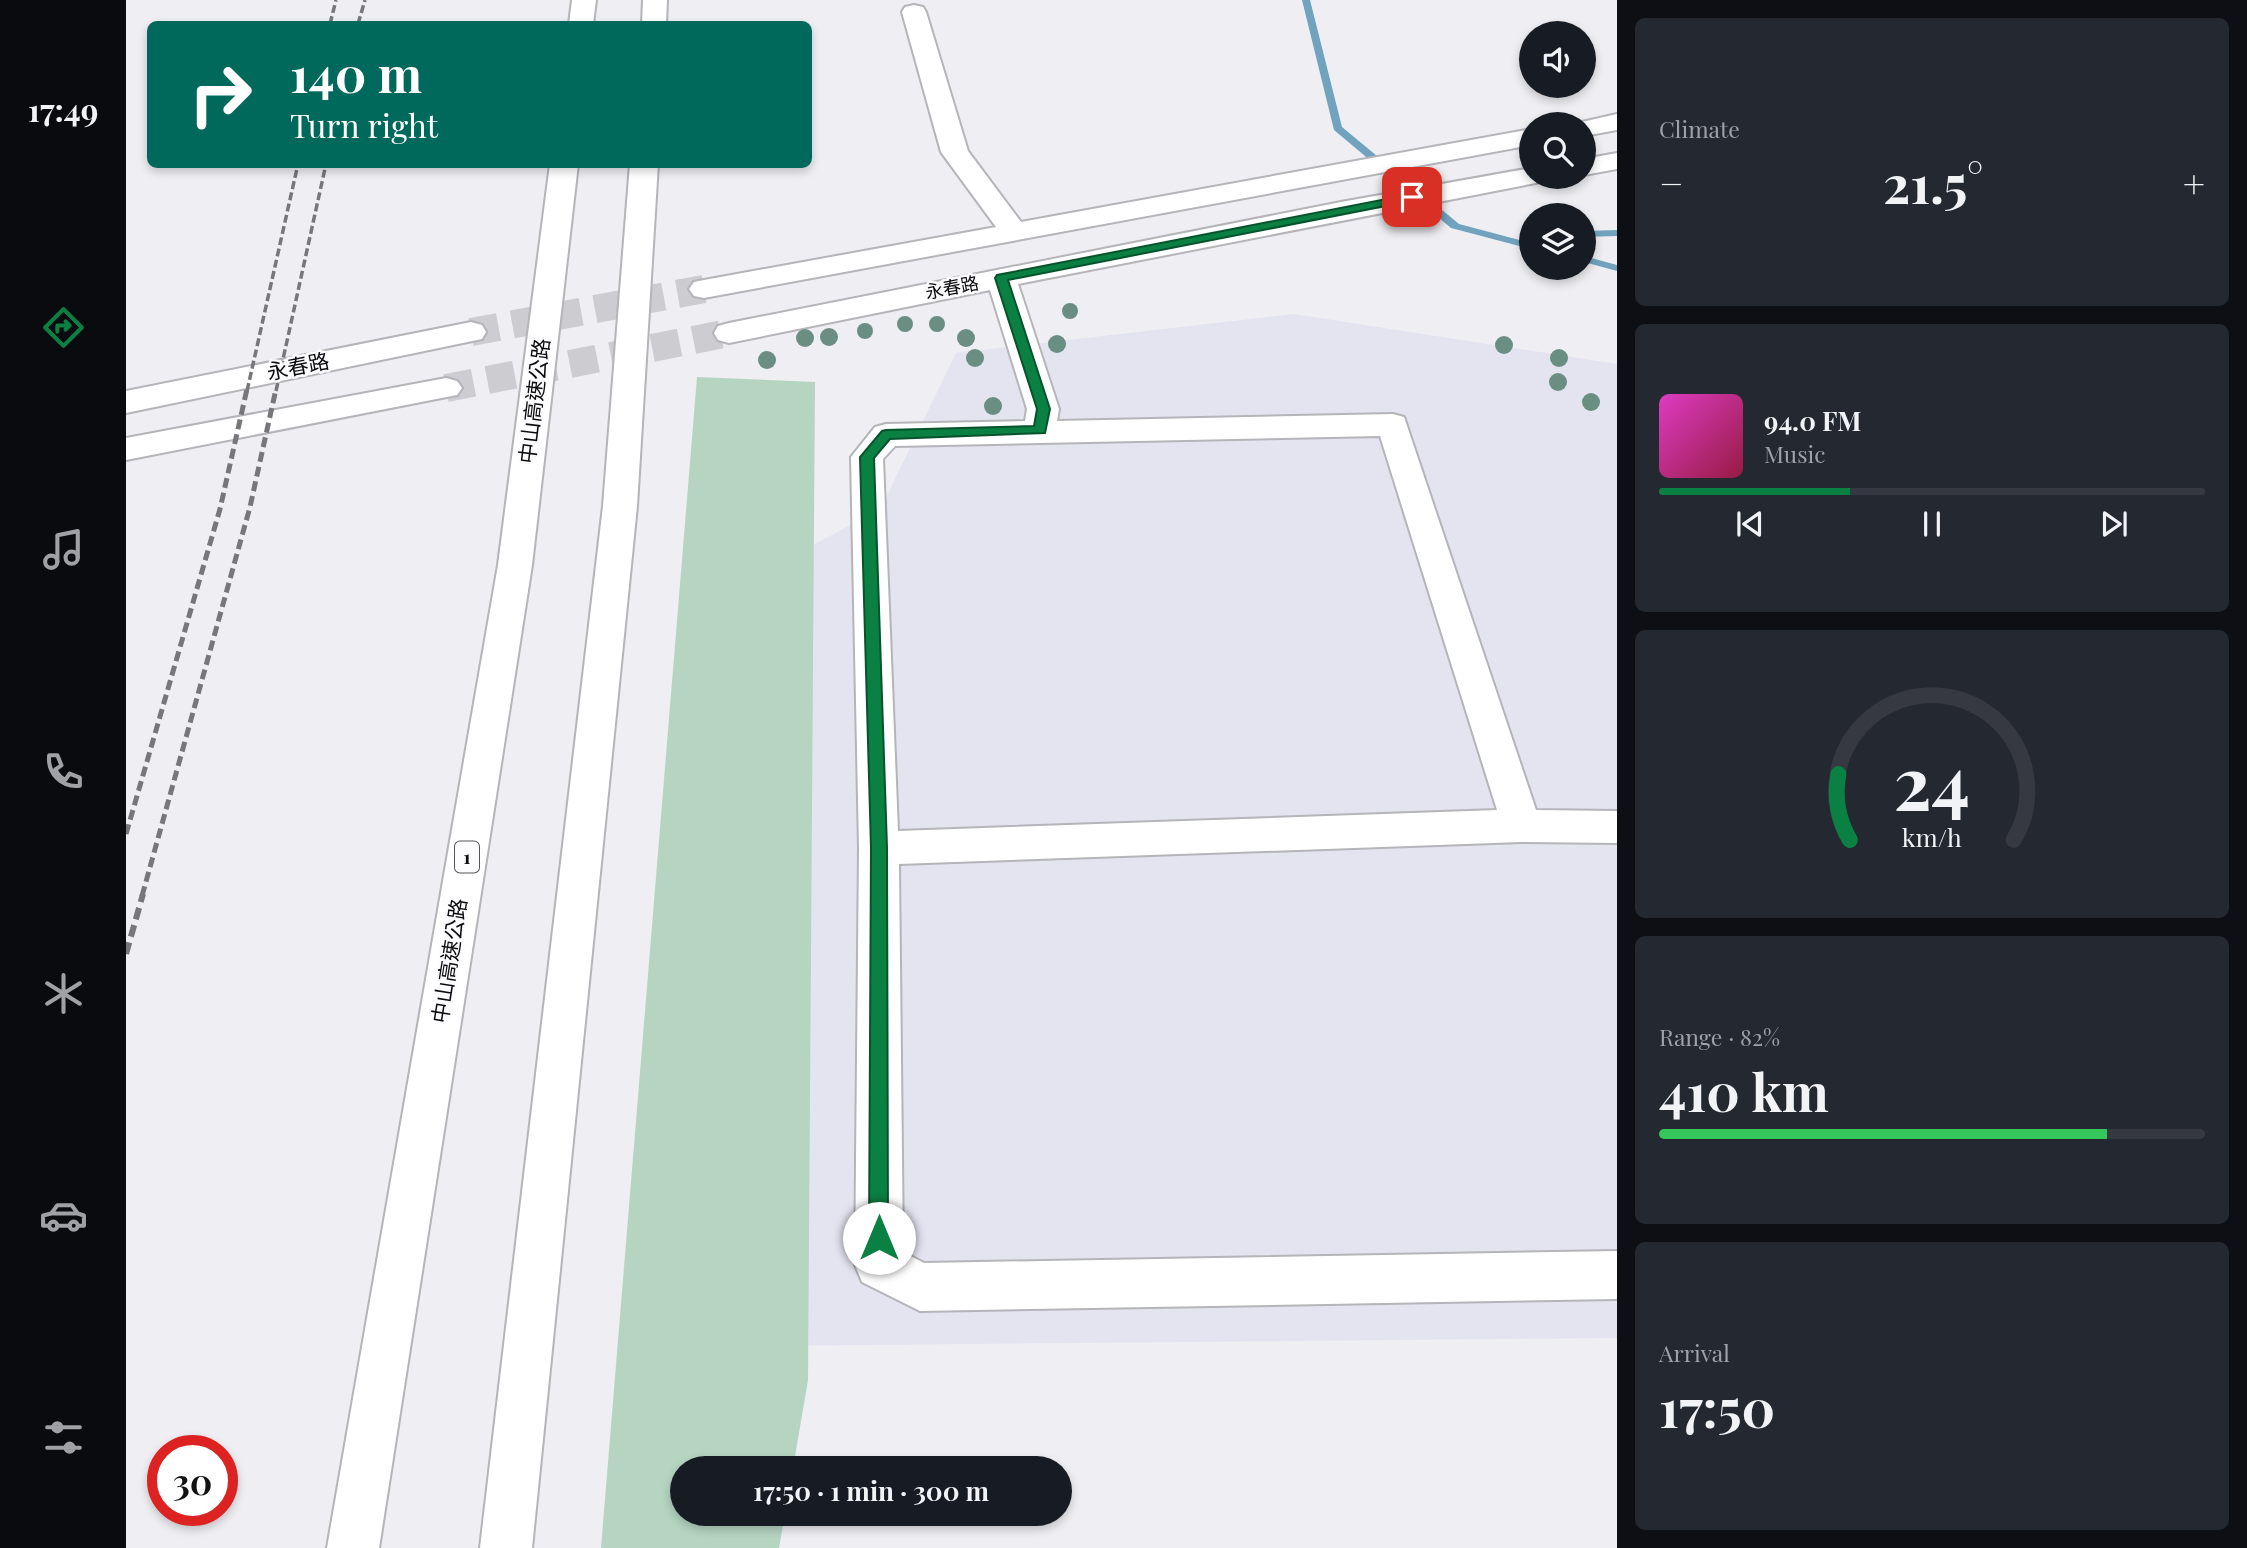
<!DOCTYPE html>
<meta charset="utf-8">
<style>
body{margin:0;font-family:"Playfair Display","Noto Sans TC",serif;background:#242831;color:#f1f3f6;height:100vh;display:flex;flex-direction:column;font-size:26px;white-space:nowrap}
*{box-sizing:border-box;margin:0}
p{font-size:23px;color:#9ea1a6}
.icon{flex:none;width:38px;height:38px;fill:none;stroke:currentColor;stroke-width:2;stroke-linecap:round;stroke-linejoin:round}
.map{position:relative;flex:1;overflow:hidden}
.side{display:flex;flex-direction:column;gap:18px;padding:18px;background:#0d0f14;width:630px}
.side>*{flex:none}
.guide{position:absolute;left:21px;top:21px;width:665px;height:147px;border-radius:10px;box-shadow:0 4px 10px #0003;background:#00695c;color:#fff;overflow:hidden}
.tools{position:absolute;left:1393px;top:21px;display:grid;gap:14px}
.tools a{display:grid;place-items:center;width:77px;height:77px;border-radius:50%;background:#171b24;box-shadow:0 4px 10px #0003;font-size:35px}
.speed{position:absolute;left:21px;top:1435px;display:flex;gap:14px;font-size:35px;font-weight:700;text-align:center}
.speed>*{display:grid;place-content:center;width:91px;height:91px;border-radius:50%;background:#171b24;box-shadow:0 4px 10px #0003;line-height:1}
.speed .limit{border:10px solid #d22;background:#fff;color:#111}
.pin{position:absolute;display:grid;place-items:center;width:60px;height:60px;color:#fff;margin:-30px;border-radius:14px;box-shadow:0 4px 10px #0006}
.me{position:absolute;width:77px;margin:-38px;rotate:0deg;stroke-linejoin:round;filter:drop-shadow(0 0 5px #0008)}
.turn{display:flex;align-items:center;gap:24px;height:147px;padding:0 28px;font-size:32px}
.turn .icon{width:91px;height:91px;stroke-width:2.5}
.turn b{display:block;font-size:49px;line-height:60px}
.big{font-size:52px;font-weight:700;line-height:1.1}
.side .tile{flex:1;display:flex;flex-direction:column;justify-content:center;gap:10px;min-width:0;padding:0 24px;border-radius:10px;background:#242831}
.side .dial{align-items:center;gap:0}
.dial svg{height:182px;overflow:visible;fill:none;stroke:#363941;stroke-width:7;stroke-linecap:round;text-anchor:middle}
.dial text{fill:#f1f3f6;stroke:none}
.song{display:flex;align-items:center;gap:21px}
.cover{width:84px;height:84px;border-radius:10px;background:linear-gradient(135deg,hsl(310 70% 55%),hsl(340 70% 35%))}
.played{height:7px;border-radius:4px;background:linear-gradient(90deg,#0b8043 35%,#363941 35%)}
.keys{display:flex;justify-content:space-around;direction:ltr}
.heat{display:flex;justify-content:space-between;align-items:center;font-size:38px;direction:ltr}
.charge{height:10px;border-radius:5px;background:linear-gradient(90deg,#34c759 82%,#363941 0)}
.trip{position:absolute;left:544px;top:1456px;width:402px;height:70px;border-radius:35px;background:#171b24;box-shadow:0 4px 10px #0003;font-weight:700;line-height:70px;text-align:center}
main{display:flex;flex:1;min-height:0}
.tab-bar{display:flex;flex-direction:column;width:126px;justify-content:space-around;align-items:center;background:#090b0e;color:#9ea1a6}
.tab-bar .icon{width:49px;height:49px}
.tab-bar .on{color:#0b8043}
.tab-bar b{font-size:32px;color:#f1f3f6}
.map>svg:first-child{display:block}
.built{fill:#e4e4f1}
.green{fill:#b5d5c1}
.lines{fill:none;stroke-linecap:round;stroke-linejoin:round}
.stream{fill:#71a3bf;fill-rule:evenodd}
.minor-tunnel{stroke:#ccccd1;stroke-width:28;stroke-dasharray:28 14;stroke-linecap:butt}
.minor-casing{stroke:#b4b4b9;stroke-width:4}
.highway-casing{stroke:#b4b4b9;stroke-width:4}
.minor{fill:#fff;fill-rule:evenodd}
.highway{fill:#fff;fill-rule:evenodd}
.rail-far2{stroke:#77777b;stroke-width:3.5;stroke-dasharray:8 3.5;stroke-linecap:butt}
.rail-far1{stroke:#77777b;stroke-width:5;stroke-dasharray:10 5;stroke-linecap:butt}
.rail{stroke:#77777b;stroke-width:6;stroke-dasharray:12 6;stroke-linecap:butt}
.tree{fill:#6b8e82}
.route{fill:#0b8043;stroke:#07532c;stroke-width:2}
.labels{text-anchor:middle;stroke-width:5;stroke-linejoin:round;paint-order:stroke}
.far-street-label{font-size:18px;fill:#0c0c0e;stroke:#fcfcff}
.shield{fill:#fcfcff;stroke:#545456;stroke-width:2}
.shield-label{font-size:19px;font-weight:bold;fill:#0c0c0e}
.street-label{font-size:21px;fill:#0c0c0e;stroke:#fcfcff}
</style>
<main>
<nav class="tab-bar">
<b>17:49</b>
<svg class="icon on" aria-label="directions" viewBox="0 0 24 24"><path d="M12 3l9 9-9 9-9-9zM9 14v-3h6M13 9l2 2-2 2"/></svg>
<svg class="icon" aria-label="music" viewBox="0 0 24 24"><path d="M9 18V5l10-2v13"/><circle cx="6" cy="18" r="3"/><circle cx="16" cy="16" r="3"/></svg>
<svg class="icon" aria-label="phone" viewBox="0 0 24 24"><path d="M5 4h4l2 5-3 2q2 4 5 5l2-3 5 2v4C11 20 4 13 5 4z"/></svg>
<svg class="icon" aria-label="climate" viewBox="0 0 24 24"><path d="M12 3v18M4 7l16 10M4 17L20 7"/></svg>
<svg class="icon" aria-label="car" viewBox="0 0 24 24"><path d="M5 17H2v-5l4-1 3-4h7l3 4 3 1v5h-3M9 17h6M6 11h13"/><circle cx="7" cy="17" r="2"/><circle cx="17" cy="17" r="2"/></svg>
<svg class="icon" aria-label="filters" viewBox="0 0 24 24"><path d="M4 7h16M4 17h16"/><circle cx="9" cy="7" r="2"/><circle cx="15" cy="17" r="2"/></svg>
</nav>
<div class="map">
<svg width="1491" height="1548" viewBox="0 0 1491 1548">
<rect width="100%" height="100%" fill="#eeeef3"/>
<polygon class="built" points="1168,314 1491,364 1491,1338 628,1346 632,573 754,510 830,353"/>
<polygon class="green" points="571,377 689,382 682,1380 667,1468 556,1468 556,1514 659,1514 653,1548 475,1548"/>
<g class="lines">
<g class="stream">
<polygon points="1176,0 1184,0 1216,127 1333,224 1405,243 1405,249 1325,228 1208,130"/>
<polygon points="1491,230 1491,236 1458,237 1458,231"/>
<polygon points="1458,256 1491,265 1491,271 1458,262"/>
</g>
<g class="minor-tunnel">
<polyline points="345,332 578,289"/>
<polyline points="320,388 603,333"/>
</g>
<g class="minor-casing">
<g id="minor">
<polygon points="788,5 797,7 800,12 842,151 895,222 1405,129 1405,145 578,298 568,296 563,289 568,282 578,280 870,227 815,152 776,12 779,7"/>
<polygon points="1491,114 1491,130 1458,136 1458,124 1447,124"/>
<polygon points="1491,153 1491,169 1458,175 1458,159"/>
<path d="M1405 168V177H1418L1415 182 892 284 933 409 931 421 1267 414 1278 417 1410 810 1491 811V843L1396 842 773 864 777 1252 798 1263 1491 1251V1299L794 1311 736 1282 729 1265 733 848 725 457 749 427 760 424 899 421 901 409 864 290 603 343 592 340 588 333 592 326 603 323 1215 202ZM1254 436 1371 810 772 831 757 459 769 446Z"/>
<polygon points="345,322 356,325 360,332 356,339 0,413 0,391"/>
<polygon points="320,378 331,381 336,388 331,395 0,460 0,438"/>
</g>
</g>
<g class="highway-casing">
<g id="highway">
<polygon points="446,0 470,0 467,24 443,24"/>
<polygon points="517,0 541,0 540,24 516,24"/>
<polygon points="424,164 452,164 406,565 253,1548 201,1548 372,565"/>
<polygon points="504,164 532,164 511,506 406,1548 354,1548 477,506"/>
</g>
</g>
<use href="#minor" class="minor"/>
<use href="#highway" class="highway"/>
<g class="rail-far2">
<polyline points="204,24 210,0"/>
<polyline points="232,24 239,0"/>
<polyline points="121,391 172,164"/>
<polyline points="150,391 200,164"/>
</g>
<g class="rail-far1">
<polyline points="0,834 94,509 121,389"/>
<polyline points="16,896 124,507 150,389"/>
</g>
<polyline class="rail" points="0,954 17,894"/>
</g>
<g class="tree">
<circle cx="944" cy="311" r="8"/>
<circle cx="779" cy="324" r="8"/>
<circle cx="811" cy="324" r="8"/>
<circle cx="739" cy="331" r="8"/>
<circle cx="703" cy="337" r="9"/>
<circle cx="679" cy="338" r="9"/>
<circle cx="840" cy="338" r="9"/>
<circle cx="931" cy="344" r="9"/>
<circle cx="1378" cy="345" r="9"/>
<circle cx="849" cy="358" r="9"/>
<circle cx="1433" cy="358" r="9"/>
<circle cx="641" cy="360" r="9"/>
<circle cx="1432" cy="382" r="9"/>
<circle cx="1465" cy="402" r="9"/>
<circle cx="867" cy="406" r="9"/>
</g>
<polygon class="route" points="1286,194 1292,197 1290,200 882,280 924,409 919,433 764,439 748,458 761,848 762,1238 760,1244 753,1247 746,1244 743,1238 745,848 734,457 756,431 760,430 908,426 911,409 869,278 871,275"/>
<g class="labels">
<g class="far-street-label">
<text transform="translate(826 288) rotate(-11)" y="6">永春路</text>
</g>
<rect class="shield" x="329" y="841.5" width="24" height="31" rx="5"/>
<g class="shield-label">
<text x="341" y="864">1</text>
</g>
<g class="street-label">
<text transform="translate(172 367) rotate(-11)" y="7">永春路</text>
<text transform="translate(409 401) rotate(-83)" y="7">中山高速公路</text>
<text transform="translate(324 961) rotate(-81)" y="7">中山高速公路</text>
</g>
</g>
</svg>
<div class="tools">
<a><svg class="icon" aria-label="sound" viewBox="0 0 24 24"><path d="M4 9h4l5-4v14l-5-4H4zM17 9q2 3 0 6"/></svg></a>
<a><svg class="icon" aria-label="search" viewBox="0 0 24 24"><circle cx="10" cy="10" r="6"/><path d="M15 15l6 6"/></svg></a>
<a><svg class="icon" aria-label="layers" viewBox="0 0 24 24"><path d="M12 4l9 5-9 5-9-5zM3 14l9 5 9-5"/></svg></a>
</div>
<div class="speed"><div class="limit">30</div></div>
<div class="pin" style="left:1286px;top:197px;background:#d93025"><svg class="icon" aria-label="arrive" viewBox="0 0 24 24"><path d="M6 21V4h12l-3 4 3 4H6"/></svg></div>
<svg class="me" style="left:753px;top:1238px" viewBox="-20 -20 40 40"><circle r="19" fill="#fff"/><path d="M0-13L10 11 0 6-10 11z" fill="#0b8043"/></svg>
<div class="trip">17:50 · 1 min · 300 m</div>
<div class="guide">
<div class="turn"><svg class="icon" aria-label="right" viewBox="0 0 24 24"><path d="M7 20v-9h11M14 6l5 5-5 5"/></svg><div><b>140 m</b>Turn right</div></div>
</div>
</div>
<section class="side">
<div class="tile"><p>Climate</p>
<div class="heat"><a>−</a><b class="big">21.5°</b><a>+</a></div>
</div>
<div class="tile">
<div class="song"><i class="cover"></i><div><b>94.0 FM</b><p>Music</p></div></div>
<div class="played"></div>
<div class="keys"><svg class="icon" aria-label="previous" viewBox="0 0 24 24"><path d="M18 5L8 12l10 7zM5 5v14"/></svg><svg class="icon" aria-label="pause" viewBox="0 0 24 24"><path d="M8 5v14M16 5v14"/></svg><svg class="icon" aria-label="next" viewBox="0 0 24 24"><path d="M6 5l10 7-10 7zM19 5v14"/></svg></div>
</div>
<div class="tile dial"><svg viewBox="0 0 100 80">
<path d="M14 69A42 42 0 1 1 86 69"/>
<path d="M14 69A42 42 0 0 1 9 40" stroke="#0b8043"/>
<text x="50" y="56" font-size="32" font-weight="700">24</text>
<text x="50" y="72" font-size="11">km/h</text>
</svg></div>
<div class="tile"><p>Range · 82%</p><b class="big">410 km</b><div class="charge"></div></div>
<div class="tile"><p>Arrival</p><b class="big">17:50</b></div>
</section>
</main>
